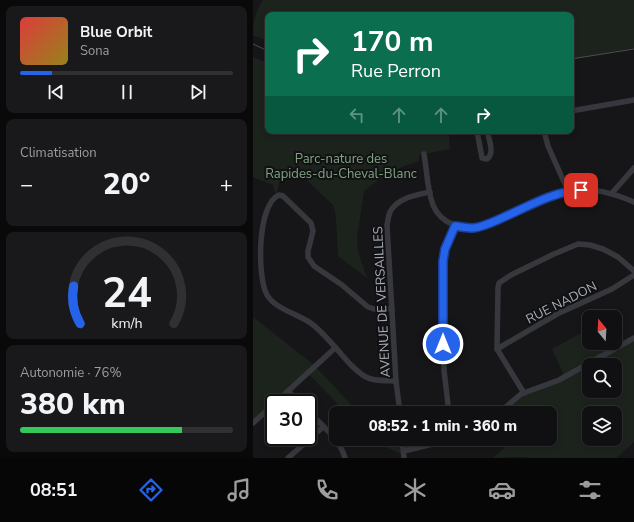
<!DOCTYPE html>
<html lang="fr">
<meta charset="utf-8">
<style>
body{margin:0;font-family:"Nunito Sans",sans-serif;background:#19191b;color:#f1f3f6;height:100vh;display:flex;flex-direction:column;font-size:15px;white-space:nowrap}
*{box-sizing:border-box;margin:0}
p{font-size:13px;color:#9c9d9f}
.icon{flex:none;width:22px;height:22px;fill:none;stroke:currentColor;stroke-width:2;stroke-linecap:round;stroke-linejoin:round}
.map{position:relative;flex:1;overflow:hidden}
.panel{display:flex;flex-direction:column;gap:6px;padding:6px;background:#09090a;width:253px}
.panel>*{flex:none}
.top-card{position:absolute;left:12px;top:12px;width:309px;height:122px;border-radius:8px;box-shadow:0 2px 6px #0003,0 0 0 1px #303032;background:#0b6e4f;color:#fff;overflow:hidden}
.needle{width:26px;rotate:342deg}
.buttons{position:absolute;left:329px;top:310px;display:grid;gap:8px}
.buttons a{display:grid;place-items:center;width:40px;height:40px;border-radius:8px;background:#101012;box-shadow:0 2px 6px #0003,0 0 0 1px #303032;font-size:20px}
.speed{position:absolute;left:12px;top:394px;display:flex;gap:8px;font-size:20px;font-weight:700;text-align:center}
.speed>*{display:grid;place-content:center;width:52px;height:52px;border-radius:50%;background:#101012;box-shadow:0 2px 6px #0003,0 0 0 1px #303032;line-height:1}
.speed .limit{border:2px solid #111;border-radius:6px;background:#fff;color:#111}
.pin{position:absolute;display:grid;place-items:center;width:34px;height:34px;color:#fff;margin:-17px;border-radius:8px;box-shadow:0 2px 6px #0006}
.me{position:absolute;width:44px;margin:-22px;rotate:0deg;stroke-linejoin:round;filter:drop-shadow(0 0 3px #0008)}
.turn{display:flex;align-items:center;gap:14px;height:84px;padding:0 20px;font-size:18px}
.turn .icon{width:52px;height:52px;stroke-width:2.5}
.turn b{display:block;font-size:28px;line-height:34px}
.lanes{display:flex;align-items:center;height:38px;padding:0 20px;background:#0003;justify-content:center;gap:20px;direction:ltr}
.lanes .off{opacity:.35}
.big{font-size:30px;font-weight:800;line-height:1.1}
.panel .widget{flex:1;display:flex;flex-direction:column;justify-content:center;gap:6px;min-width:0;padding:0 14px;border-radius:8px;background:#19191b}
.panel .dial{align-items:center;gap:0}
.dial svg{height:104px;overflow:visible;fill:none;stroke:#303032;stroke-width:7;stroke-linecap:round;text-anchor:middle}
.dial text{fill:#f1f3f6;stroke:none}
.song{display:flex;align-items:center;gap:12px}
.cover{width:48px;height:48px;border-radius:6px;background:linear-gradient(135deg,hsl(0 70% 55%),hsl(50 70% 35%))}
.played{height:4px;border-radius:2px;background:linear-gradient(90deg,#2563eb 15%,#303032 15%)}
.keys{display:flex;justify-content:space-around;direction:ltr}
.heat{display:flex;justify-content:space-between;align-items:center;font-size:22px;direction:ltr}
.charge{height:6px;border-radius:3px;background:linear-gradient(90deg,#34c759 76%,#303032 0)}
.trip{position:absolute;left:76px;top:406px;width:228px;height:40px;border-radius:8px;background:#101012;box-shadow:0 2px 6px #0003,0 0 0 1px #303032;font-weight:800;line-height:40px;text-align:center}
.menu{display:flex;height:64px;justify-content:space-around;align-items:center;background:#060607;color:#9c9d9f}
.menu .icon{width:28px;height:28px}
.menu .selected{color:#2563eb}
.menu b{font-size:18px;color:#f1f3f6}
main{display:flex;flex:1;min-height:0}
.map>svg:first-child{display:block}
.green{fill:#1c231d;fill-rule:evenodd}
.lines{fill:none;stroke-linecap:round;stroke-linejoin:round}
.minor{stroke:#37383d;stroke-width:5.5}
.tram{stroke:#4a4c52;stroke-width:1}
.route-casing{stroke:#184099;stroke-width:10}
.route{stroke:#2563eb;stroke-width:7}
.labels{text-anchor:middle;stroke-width:4;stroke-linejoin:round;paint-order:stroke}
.park-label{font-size:13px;fill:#7fa381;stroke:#111113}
.street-label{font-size:13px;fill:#a8adb8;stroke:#111113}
</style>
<main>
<section class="panel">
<div class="widget">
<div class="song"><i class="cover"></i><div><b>Blue Orbit</b><p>Sona</p></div></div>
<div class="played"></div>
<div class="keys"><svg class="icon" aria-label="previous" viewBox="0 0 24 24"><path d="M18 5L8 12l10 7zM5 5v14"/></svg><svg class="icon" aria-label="pause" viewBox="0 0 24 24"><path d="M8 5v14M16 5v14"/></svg><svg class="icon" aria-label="next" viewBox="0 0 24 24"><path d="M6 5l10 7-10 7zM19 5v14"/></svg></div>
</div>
<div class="widget"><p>Climatisation</p>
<div class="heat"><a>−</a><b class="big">20°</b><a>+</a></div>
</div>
<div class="widget dial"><svg viewBox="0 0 100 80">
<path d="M14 69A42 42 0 1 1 86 69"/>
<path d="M14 69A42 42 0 0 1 9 40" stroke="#2563eb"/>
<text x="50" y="56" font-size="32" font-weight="700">24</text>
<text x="50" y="72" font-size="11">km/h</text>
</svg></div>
<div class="widget"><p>Autonomie · 76%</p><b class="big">380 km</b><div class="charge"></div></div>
</section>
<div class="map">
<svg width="381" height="458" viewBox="0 0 381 458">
<rect width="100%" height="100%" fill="#161618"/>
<g class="green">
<path d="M10 0H381V48L318 60V15H15V41L0 35C0 22 3 10 10 0Z"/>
<path d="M0 57 15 63V131H215L196 135 197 149 166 155V161C143 168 130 176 111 191L104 237 105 252 114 278 85 256 83 219 81 206 39 166 28 177 23 196 20 185 0 177Z"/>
<polygon points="0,317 61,365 106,413 93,413 55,373 2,421 0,419"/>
<path d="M336 329V343H360L362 347 381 338V442L363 458H277C267 456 251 458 240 458L261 439H297V413H250L259 401 312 377 299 349ZM336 365H362V391H336ZM336 413H362V439H336Z"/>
<polygon points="118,439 149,439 151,455 120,442"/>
</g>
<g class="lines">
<g class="minor">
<polyline points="318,111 381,100"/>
<path d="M224 131 229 158 234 159C242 153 236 140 234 131"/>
<polyline points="291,131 295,146 315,191"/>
<path d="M171 154C174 171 174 189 180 205 188 225 212 232 232 226 238 224 245 220 251 217 268 210 284 202 301 196 306 194 311 191 316 191 339 187 360 193 381 202"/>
<polyline points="359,193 381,168"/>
<path d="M139 309H121L115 307 89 285 61 266 55 257V251L60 231 58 223 30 196 26 195C4 204 4 277 14 295 22 309 47 315 59 324 72 334 86 352 97 364 102 369 107 374 113 377 123 382 133 380 143 381"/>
<polyline points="244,349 304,314 359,289 381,275"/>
<polyline points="35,391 47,403"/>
<polyline points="271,393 244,349 245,288 246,283 258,275 301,254 325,244 337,245 350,249 365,257 381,271"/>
<polyline points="22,403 82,348"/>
<path d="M55 411C68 425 87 439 92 458"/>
<path d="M147 413 143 381 134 225C135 221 135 216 137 212 144 198 163 195 177 192"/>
<polyline points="196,413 191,370 190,261 192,249 201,226"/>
<polyline points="246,413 268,394 306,380 381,338"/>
<polyline points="0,423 21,404"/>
<polyline points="149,439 151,458"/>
<polyline points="151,451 200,439"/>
<polyline points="35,458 70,427"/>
</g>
<g class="tram">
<polyline points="0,44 15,51"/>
<polyline points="318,59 381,49"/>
</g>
</g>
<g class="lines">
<g class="route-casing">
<path id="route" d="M190 344V261L192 249 202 226C208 227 214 228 220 228 230 227 240 222 249 218 274 207 301 191 328 190"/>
</g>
<use href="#route" class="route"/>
</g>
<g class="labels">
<g class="park-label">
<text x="88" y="163">Parc-nature des<tspan x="88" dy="15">Rapides-du-Cheval-Blanc</tspan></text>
</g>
<g class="street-label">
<text transform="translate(128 302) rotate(-93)" y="5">AVENUE DE VERSAILLES</text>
<text transform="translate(308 302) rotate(-27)" y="5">RUE NADON</text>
</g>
</g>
</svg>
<div class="buttons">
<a><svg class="needle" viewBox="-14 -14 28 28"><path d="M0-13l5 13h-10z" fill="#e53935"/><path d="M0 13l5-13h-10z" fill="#9c9d9f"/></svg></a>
<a><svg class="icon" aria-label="search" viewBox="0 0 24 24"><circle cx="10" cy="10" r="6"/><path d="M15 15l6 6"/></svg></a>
<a><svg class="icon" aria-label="layers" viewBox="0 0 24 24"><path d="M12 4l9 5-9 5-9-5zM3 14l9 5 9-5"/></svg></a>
</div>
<div class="speed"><div class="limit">30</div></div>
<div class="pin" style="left:328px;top:190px;background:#d93025"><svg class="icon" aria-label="arrive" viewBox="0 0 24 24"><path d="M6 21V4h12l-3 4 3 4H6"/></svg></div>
<svg class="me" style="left:190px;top:344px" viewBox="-20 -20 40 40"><circle r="17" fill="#2563eb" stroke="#fff" stroke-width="3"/><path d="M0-11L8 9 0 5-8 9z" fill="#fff"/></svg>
<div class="trip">08:52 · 1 min · 360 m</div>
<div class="top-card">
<div class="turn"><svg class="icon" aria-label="right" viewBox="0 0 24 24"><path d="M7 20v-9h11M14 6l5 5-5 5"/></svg><div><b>170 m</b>Rue Perron</div></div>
<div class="lanes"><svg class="icon off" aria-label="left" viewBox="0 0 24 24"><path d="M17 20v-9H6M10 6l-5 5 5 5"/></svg><svg class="icon off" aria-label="ahead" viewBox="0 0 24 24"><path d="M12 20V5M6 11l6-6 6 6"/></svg><svg class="icon off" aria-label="ahead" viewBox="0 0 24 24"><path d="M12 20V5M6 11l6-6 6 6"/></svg><svg class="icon" aria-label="right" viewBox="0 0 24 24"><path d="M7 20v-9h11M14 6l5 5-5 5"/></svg></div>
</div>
</div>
</main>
<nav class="menu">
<b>08:51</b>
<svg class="icon selected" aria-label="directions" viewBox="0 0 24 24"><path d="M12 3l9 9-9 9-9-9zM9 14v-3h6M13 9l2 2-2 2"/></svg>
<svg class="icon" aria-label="music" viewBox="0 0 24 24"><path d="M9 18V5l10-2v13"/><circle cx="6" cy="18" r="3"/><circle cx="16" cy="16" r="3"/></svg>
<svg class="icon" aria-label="phone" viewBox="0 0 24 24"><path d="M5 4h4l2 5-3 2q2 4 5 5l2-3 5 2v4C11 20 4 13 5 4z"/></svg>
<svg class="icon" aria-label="climate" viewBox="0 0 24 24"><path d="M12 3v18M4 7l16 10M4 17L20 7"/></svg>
<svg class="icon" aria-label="car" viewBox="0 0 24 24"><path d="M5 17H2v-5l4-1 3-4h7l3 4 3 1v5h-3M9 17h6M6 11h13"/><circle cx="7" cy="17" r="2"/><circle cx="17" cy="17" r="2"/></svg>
<svg class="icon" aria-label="filters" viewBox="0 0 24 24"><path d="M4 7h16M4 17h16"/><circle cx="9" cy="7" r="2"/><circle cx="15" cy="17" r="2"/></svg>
</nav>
